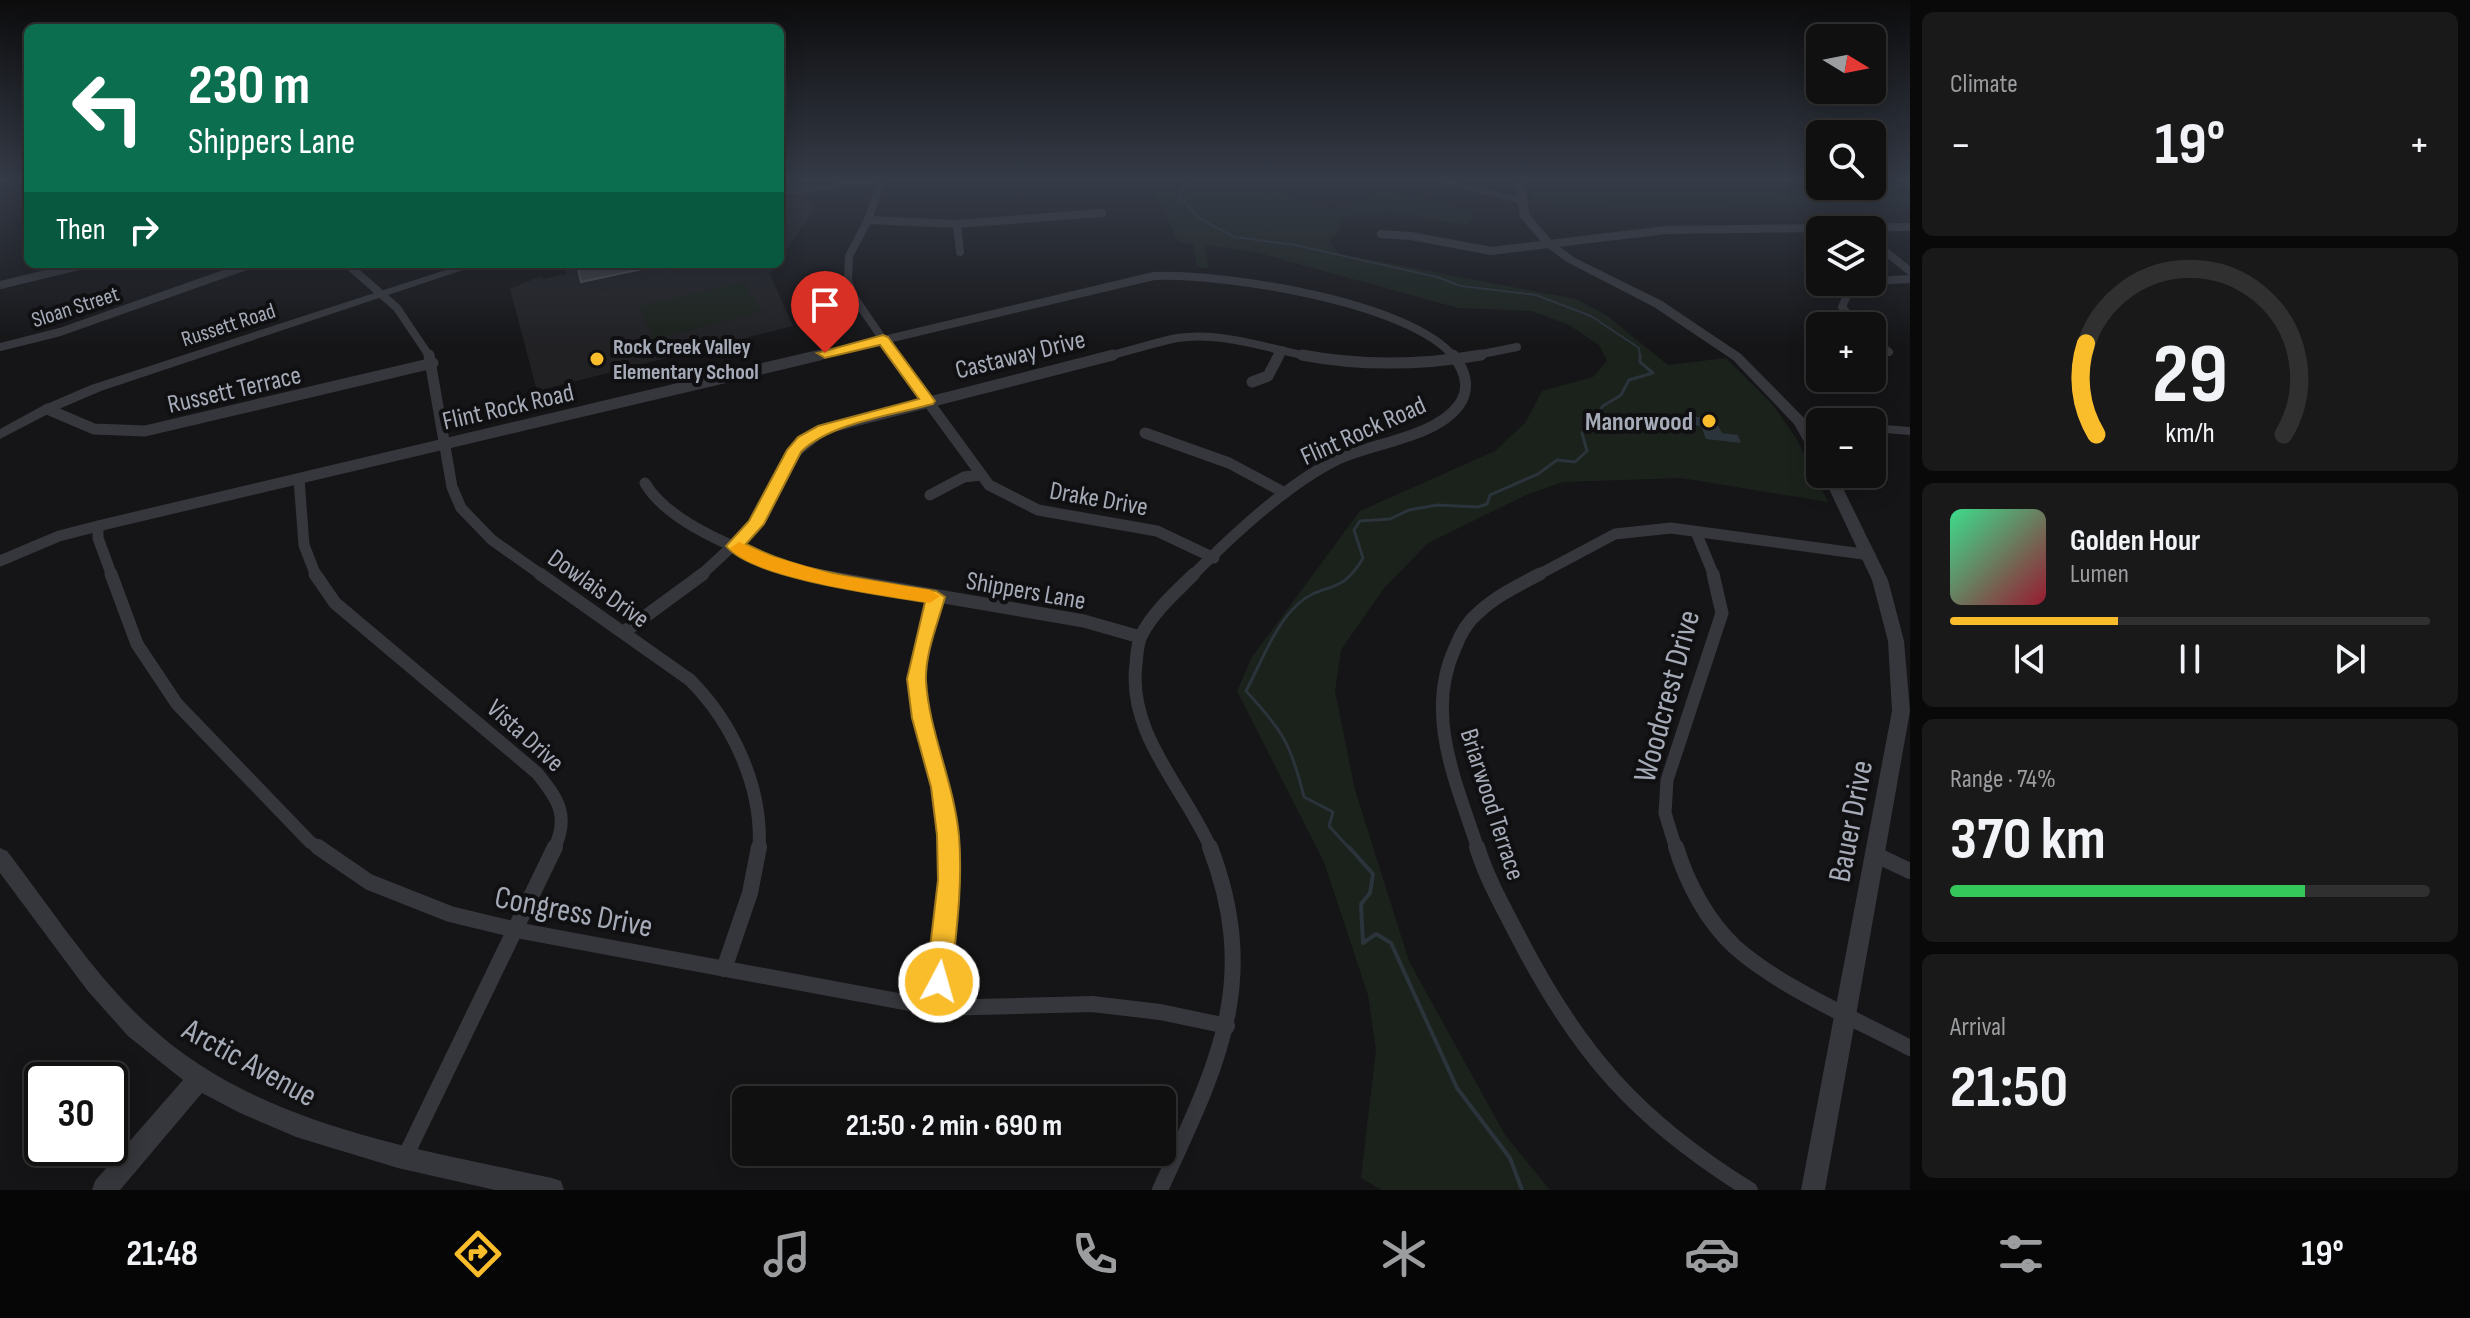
<!DOCTYPE html>
<meta charset="utf-8">
<style>
body{margin:0;font-family:"Sofia Sans Condensed",sans-serif;background:#19191a;color:#f1f3f6;height:100vh;display:flex;flex-direction:column;font-size:30px;white-space:nowrap}
*{box-sizing:border-box;margin:0}
p{font-size:26px;color:#9c9d9f}
.icon{flex:none;width:44px;height:44px;fill:none;stroke:currentColor;stroke-width:2;stroke-linecap:round;stroke-linejoin:round}
.map{position:relative;flex:1;overflow:hidden}
.panel{display:flex;flex-direction:column;gap:12px;padding:12px;background:#090909;width:560px}
.panel>*{flex:none}
.hud{position:absolute;left:24px;top:24px;width:760px;height:244px;border-radius:12px;box-shadow:0 4px 20px #0003,0 0 0 2px #303031;background:#0b6e4f;color:#fff;overflow:hidden}
.needle{width:52px;rotate:100deg}
.tools{position:absolute;left:1806px;top:24px;display:grid;gap:16px}
.tools a{display:grid;place-items:center;width:80px;height:80px;border-radius:12px;background:#101011;box-shadow:0 4px 20px #0003,0 0 0 2px #303031;font-size:40px}
.speed{position:absolute;left:24px;top:1062px;display:flex;gap:16px;font-size:40px;font-weight:700;text-align:center}
.speed>*{display:grid;place-content:center;width:104px;height:104px;border-radius:50%;background:#101011;box-shadow:0 4px 20px #0003,0 0 0 2px #303031;line-height:1}
.speed .limit{border:4px solid #111;border-radius:12px;background:#fff;color:#111}
.pin{position:absolute;display:grid;place-items:center;width:68px;height:68px;color:#fff;margin:-82px -34px;border-radius:50% 50% 50% 0;rotate:-45deg;box-shadow:0 0 8px #0007}
.pin .icon{rotate:45deg}
.me{position:absolute;width:88px;margin:-44px;rotate:6deg;stroke-linejoin:round;filter:drop-shadow(0 0 6px #0008)}
.turn{display:flex;align-items:center;gap:28px;height:168px;padding:0 32px;font-size:36px}
.turn .icon{width:104px;height:104px;stroke-width:2.5}
.turn b{display:block;font-size:56px;line-height:68px}
.then{display:flex;align-items:center;height:76px;padding:0 32px;background:#0003;gap:16px;font-size:30px}
.big{font-size:60px;font-weight:700;line-height:1.1}
.panel .widget{flex:1;display:flex;flex-direction:column;justify-content:center;gap:12px;min-width:0;padding:0 28px;border-radius:12px;background:#19191a}
.panel .dial{align-items:center;gap:0}
.dial svg{height:208px;overflow:visible;fill:none;stroke:#303031;stroke-width:7;stroke-linecap:round;text-anchor:middle}
.dial text{fill:#f1f3f6;stroke:none}
.song{display:flex;align-items:center;gap:24px}
.cover{width:96px;height:96px;border-radius:12px;background:linear-gradient(135deg,hsl(150 70% 55%),hsl(350 70% 35%))}
.played{height:8px;border-radius:4px;background:linear-gradient(90deg,#f9bc2b 35%,#303031 35%)}
.keys{display:flex;justify-content:space-around;direction:ltr}
.heat{display:flex;justify-content:space-between;align-items:center;font-size:44px;direction:ltr}
.charge{height:12px;border-radius:6px;background:linear-gradient(90deg,#34c759 74%,#303031 0)}
.trip{position:absolute;left:732px;top:1086px;width:444px;height:80px;border-radius:12px;background:#101011;box-shadow:0 4px 20px #0003,0 0 0 2px #303031;font-weight:700;line-height:80px;text-align:center}
.tabs{display:flex;height:128px;justify-content:space-around;align-items:center;background:#060607;color:#9c9d9f}
.tabs .icon{width:56px;height:56px}
.tabs .active{color:#f9bc2b}
.tabs b{font-size:36px;color:#f1f3f6}
main{display:flex;flex:1;min-height:0}
.map>svg:first-child{display:block}
.built{fill:#212124}
.green{fill:#1b221c}
.water{fill:#2b333b}
.lines{fill:none;stroke-linecap:round;stroke-linejoin:round}
.stream-far2{stroke:#2b333b;stroke-width:2}
.stream-far1{stroke:#2b333b;stroke-width:3}
.stream{stroke:#2b333b;stroke-width:4}
.minor-far3{stroke:#36373c;stroke-width:8}
.minor-far2{stroke:#36373c;stroke-width:11}
.minor-far1{stroke:#36373c;stroke-width:13}
.minor{stroke:#36373c;stroke-width:16}
.tertiary{fill:#36373c;fill-rule:evenodd}
.wall{fill:#313135}
.shaded-wall{fill:#202023}
.building{fill:#3d3e43;stroke:#4e4f55;stroke-width:2}
.route{fill:#f9bc2b;stroke:#a27a1c;stroke-width:2}
.slow{fill:#f59e0b}
.poi-dot{fill:#f9bc2b;stroke:#101012;stroke-width:3}
.labels{text-anchor:middle;stroke-width:8;stroke-linejoin:round;paint-order:stroke}
.far-street-label{font-size:22px;fill:#a6abb8;stroke:#101012}
.far-poi-label{font-size:22px;font-weight:bold;fill:#a6abb8;stroke:#101012;text-anchor:start}
.street-label{font-size:26px;fill:#a6abb8;stroke:#101012}
.poi-label{font-size:26px;font-weight:bold;fill:#a6abb8;stroke:#101012;text-anchor:end}
.near-street-label{font-size:32px;fill:#a6abb8;stroke:#101012}
</style>
<main>
<div class="map">
<svg width="1910" height="1190" viewBox="0 0 1910 1190">
<rect width="100%" height="100%" fill="#151517"/>
<g class="built">
<polygon points="804,195 813,211 780,259 780,199"/>
<polygon points="567,264 777,264 770,274 793,326 537,391 510,289 540,276 544,279 566,274"/>
</g>
<g class="green">
<path d="M1145 181H1270C1296 210 1351 219 1380 189L1468 210 1473 214 1474 219 1465 225 1390 212 1340 217V229L1329 241 1339 254 1576 299 1606 315 1668 365 1726 358 1772 404 1796 438 1828 502 1681 478 1563 482 1528 494 1428 543 1384 588 1341 650 1335 691 1355 790 1409 961 1505 1135 1550 1190H1382L1361 1178 1376 1050 1368 995 1324 862 1237 691 1252 657 1360 511 1495 451 1526 422 1542 391 1593 377 1607 361 1599 345 1569 325 1532 311 1458 308 1255 252 1205 245 1209 268 1197 267 1193 244 1178 242 1161 204Z"/>
<polygon points="1533,181 1820,181 1820,186 1872,186 1872,181 1888,181 1910,197 1910,204 1634,210 1531,202"/>
<polygon points="744,282 762,312 653,339 638,306"/>
</g>
<polygon class="water" points="1681,415 1715,419 1722,433 1738,435 1741,443 1706,439 1701,426 1684,424"/>
<g class="lines">
<polyline class="stream-far2" points="1188,181 1179,195 1199,218 1234,237 1295,245 1437,277 1461,286 1536,295 1591,316 1639,348 1640,357"/>
<path class="stream-far1" d="M1350 849 1329 826 1333 812 1304 797C1291 744 1283 731 1246 691 1261 663 1274 626 1298 604 1323 581 1341 597 1363 558L1354 530 1360 521 1390 519 1409 510 1437 505 1478 507 1487 504 1490 495 1538 474 1557 460 1575 462 1587 451 1582 433 1603 406 1621 395 1629 380 1653 373 1640 362V355"/>
<polyline class="stream" points="1349,847 1373,874 1370,893 1361,904 1363,943 1376,934 1391,943 1457,1088 1510,1158 1522,1190"/>
<g class="minor-far3">
<polyline points="881,181 868,220 849,256 848,281 854,297 895,357"/>
<polyline points="868,220 957,224 1102,213"/>
<polyline points="957,224 960,252"/>
<polyline points="1381,234 1411,236 1491,251 1666,230 1910,227"/>
<polyline points="1872,241 1910,271"/>
<polyline points="347,264 397,308 430,357"/>
<polyline points="1872,281 1910,279"/>
<polyline points="0,285 87,264"/>
<polyline points="1858,326 1842,307 1850,289 1864,282"/>
<polyline points="1872,338 1889,352"/>
<polyline points="0,347 60,332 252,264"/>
<path d="M812 357 1154 276C1224 273 1410 302 1454 357"/>
<path d="M1105 357C1129 351 1153 343 1177 338 1221 331 1269 349 1312 357"/>
<polyline points="1278,357 1282,350"/>
<polyline points="1467,357 1517,347"/>
</g>
<g class="minor-far2">
<polyline points="429,355 452,487 461,508 492,540 543,576"/>
<polyline points="894,355 989,485 1038,510 1157,531 1214,558"/>
<path d="M1302 355C1360 366 1423 365 1481 355"/>
<polyline points="1252,382 1268,376 1279,355"/>
<polyline points="47,409 94,429 145,431 433,363"/>
<polyline points="1145,433 1229,463 1285,493"/>
<polyline points="299,479 304,545 316,576"/>
<path d="M645 483C672 530 767 561 817 576"/>
<polyline points="930,495 964,477 981,475"/>
<polyline points="98,526 98,538 112,576"/>
<polyline points="1696,532 1714,576"/>
<polyline points="0,561 59,536 98,526 820,355"/>
<polyline points="700,576 753,527 797,451 824,429 1113,355"/>
<path d="M1192 576C1232 536 1286 485 1336 460 1371 443 1435 438 1459 405 1471 388 1465 370 1453 355"/>
<polyline points="1536,576 1615,534 1671,528 1870,555"/>
</g>
<g class="minor-far1">
<polyline points="111,574 137,644 177,704 310,842 321,849"/>
<path d="M315 574 335 603 537 773C558 799 570 816 554 849"/>
<path d="M540 574 690 680C733 723 763 788 759 849"/>
<polyline points="810,574 1084,621 1140,637"/>
<path d="M1194 574C1176 592 1154 611 1142 634 1137 643 1137 654 1136 664 1127 734 1185 789 1211 849"/>
<path d="M936 597C928 624 916 652 917 681 919 738 946 792 949 849"/>
<polyline points="624,632 703,574"/>
<path d="M1478 849C1457 784 1424 715 1455 648 1460 635 1467 622 1478 613 1496 596 1519 585 1540 574"/>
<polyline points="1676,849 1665,813 1667,780 1722,613 1713,574"/>
</g>
<g class="minor">
<polyline points="318,847 369,882 450,914 516,930 936,1008 1092,1004 1160,1012 1227,1026"/>
<path d="M1477 847C1487 879 1503 907 1518 936 1578 1053 1638 1121 1750 1190"/>
<path d="M1676 847C1687 883 1707 921 1735 947 1780 987 1855 1019 1910 1048"/>
<polyline points="1874,854 1910,871"/>
<polyline points="724,969 750,893 759,847"/>
<polyline points="936,1008 948,901 948,847"/>
<polyline points="405,1157 555,847"/>
<path d="M1160 1190C1216 1067 1262 984 1210 847"/>
</g>
<g class="tertiary">
<polygon points="850,181 877,181 872,184 780,196 780,190"/>
<polygon points="1433,181 1451,181 1517,196 1516,181 1526,181 1529,214 1553,242 1575,258 1662,301 1741,354 1804,418 1825,421 1820,422 1820,428 1810,427 1820,446 1820,463 1815,461 1794,424 1733,360 1654,307 1567,262 1545,246 1520,217 1518,203"/>
<polygon points="464,264 481,264 101,391 52,412 0,439 0,429 42,406 91,385"/>
<polygon points="1872,424 1910,427 1910,435 1872,432"/>
<polygon points="1822,474 1836,474 1888,580 1904,641 1910,711 1825,1190 1801,1190 1892,711 1888,641 1872,580"/>
<path d="M0 848 7 851C51 908 91 971 144 1021 254 1125 410 1147 552 1178L561 1181 564 1190H495L398 1168 296 1137 240 1113 202 1093 120 1190H92L95 1181 183 1080 128 1036 87 990 0 873Z"/>
</g>
</g>
<polygon class="wall" points="657,264 678,264 680,273 670,276 668,270 660,269"/>
<g class="shaded-wall">
<polygon points="638,264 655,264 639,268"/>
<polygon points="668,264 678,264 680,273 670,276"/>
<polygon points="642,269 645,282 585,295 581,282"/>
</g>
<polygon class="building" points="577,264 640,264 642,269 581,282"/>
<linearGradient id="sky" x2="0" y2="1"><stop stop-color="#0c0c0d"/><stop offset="0.52" stop-color="#353b47"/><stop offset="1" stop-color="#353b47" stop-opacity="0"/></linearGradient>
<rect width="1910" height="347" fill="url(#sky)"/>
<path class="route" d="M883 335 888 337 935 401 933 404C893 415 830 423 801 452L764 524 746 544C805 574 872 580 936 591L945 597C938 623 925 653 926 681 929 732 954 782 959 836 963 885 956 934 951 982L947 991 939 994 930 991 926 982 938 880 937 835 931 787 912 718 907 679 925 602C883 595 751 578 726 546L749 521 787 450 798 437 818 426 919 399 880 345 825 358 817 353Z"/>
<path class="slow" d="M739 542 771 556 832 574 930 590 940 596 930 603C890 596 753 579 730 548Z"/>
<g class="poi-dot">
<circle cx="597" cy="359" r="8"/>
<circle cx="1709" cy="421" r="8"/>
</g>
<g class="labels">
<g class="far-street-label">
<text transform="translate(75 306) rotate(-18)" y="8">Sloan Street</text>
<text transform="translate(228 324) rotate(-18)" y="8">Russett Road</text>
</g>
<g class="far-poi-label">
<text x="613" y="354">Rock Creek Valley<tspan x="613" dy="25">Elementary School</tspan></text>
</g>
<g class="street-label">
<text transform="translate(1020 354) rotate(-14)" y="9">Castaway Drive</text>
<text transform="translate(234 389) rotate(-13)" y="9">Russett Terrace</text>
<text transform="translate(508 406) rotate(-13)" y="9">Flint Rock Road</text>
<text transform="translate(1363 430) rotate(-24)" y="9">Flint Rock Road</text>
<text transform="translate(1099 498) rotate(10)" y="9">Drake Drive</text>
<text transform="translate(599 588) rotate(35)" y="9">Dowlais Drive</text>
<text transform="translate(1026 590) rotate(10)" y="9">Shippers Lane</text>
<text transform="translate(526 735) rotate(42)" y="9">Vista Drive</text>
<text transform="translate(1493 804) rotate(72)" y="9">Briarwood Terrace</text>
</g>
<g class="poi-label">
<text x="1693" y="430">Manorwood</text>
</g>
<g class="near-street-label">
<text transform="translate(1666 696) rotate(-75)" y="11">Woodcrest Drive</text>
<text transform="translate(1850 821) rotate(-79)" y="11">Bauer Drive</text>
<text transform="translate(574 911) rotate(11)" y="11">Congress Drive</text>
<text transform="translate(250 1062) rotate(29)" y="11">Arctic Avenue</text>
</g>
</g>
</svg>
<div class="tools">
<a><svg class="needle" viewBox="-14 -14 28 28"><path d="M0-13l5 13h-10z" fill="#e53935"/><path d="M0 13l5-13h-10z" fill="#9c9d9f"/></svg></a>
<a><svg class="icon" aria-label="search" viewBox="0 0 24 24"><circle cx="10" cy="10" r="6"/><path d="M15 15l6 6"/></svg></a>
<a><svg class="icon" aria-label="layers" viewBox="0 0 24 24"><path d="M12 4l9 5-9 5-9-5zM3 14l9 5 9-5"/></svg></a>
<a>+</a>
<a>−</a>
</div>
<div class="speed"><div class="limit">30</div></div>
<div class="pin" style="left:825px;top:353px;background:#d93025"><svg class="icon" aria-label="arrive" viewBox="0 0 24 24"><path d="M6 21V4h12l-3 4 3 4H6"/></svg></div>
<svg class="me" style="left:939px;top:982px" viewBox="-20 -20 40 40"><circle r="17" fill="#f9bc2b" stroke="#fff" stroke-width="3"/><path d="M0-11L8 9 0 5-8 9z" fill="#fff"/></svg>
<div class="trip">21:50 · 2 min · 690 m</div>
<div class="hud">
<div class="turn"><svg class="icon" aria-label="left" viewBox="0 0 24 24"><path d="M17 20v-9H6M10 6l-5 5 5 5"/></svg><div><b>230 m</b>Shippers Lane</div></div>
<div class="then">Then<svg class="icon" aria-label="right" viewBox="0 0 24 24"><path d="M7 20v-9h11M14 6l5 5-5 5"/></svg></div>
</div>
</div>
<section class="panel">
<div class="widget"><p>Climate</p>
<div class="heat"><a>−</a><b class="big">19°</b><a>+</a></div>
</div>
<div class="widget dial"><svg viewBox="0 0 100 80">
<path d="M14 69A42 42 0 1 1 86 69"/>
<path d="M14 69A42 42 0 0 1 10 34" stroke="#f9bc2b"/>
<text x="50" y="56" font-size="32" font-weight="700">29</text>
<text x="50" y="72" font-size="11">km/h</text>
</svg></div>
<div class="widget">
<div class="song"><i class="cover"></i><div><b>Golden Hour</b><p>Lumen</p></div></div>
<div class="played"></div>
<div class="keys"><svg class="icon" aria-label="previous" viewBox="0 0 24 24"><path d="M18 5L8 12l10 7zM5 5v14"/></svg><svg class="icon" aria-label="pause" viewBox="0 0 24 24"><path d="M8 5v14M16 5v14"/></svg><svg class="icon" aria-label="next" viewBox="0 0 24 24"><path d="M6 5l10 7-10 7zM19 5v14"/></svg></div>
</div>
<div class="widget"><p>Range · 74%</p><b class="big">370 km</b><div class="charge"></div></div>
<div class="widget"><p>Arrival</p><b class="big">21:50</b></div>
</section>
</main>
<nav class="tabs">
<b>21:48</b>
<svg class="icon active" aria-label="directions" viewBox="0 0 24 24"><path d="M12 3l9 9-9 9-9-9zM9 14v-3h6M13 9l2 2-2 2"/></svg>
<svg class="icon" aria-label="music" viewBox="0 0 24 24"><path d="M9 18V5l10-2v13"/><circle cx="6" cy="18" r="3"/><circle cx="16" cy="16" r="3"/></svg>
<svg class="icon" aria-label="phone" viewBox="0 0 24 24"><path d="M5 4h4l2 5-3 2q2 4 5 5l2-3 5 2v4C11 20 4 13 5 4z"/></svg>
<svg class="icon" aria-label="climate" viewBox="0 0 24 24"><path d="M12 3v18M4 7l16 10M4 17L20 7"/></svg>
<svg class="icon" aria-label="car" viewBox="0 0 24 24"><path d="M5 17H2v-5l4-1 3-4h7l3 4 3 1v5h-3M9 17h6M6 11h13"/><circle cx="7" cy="17" r="2"/><circle cx="17" cy="17" r="2"/></svg>
<svg class="icon" aria-label="filters" viewBox="0 0 24 24"><path d="M4 7h16M4 17h16"/><circle cx="9" cy="7" r="2"/><circle cx="15" cy="17" r="2"/></svg>
<b>19°</b>
</nav>
